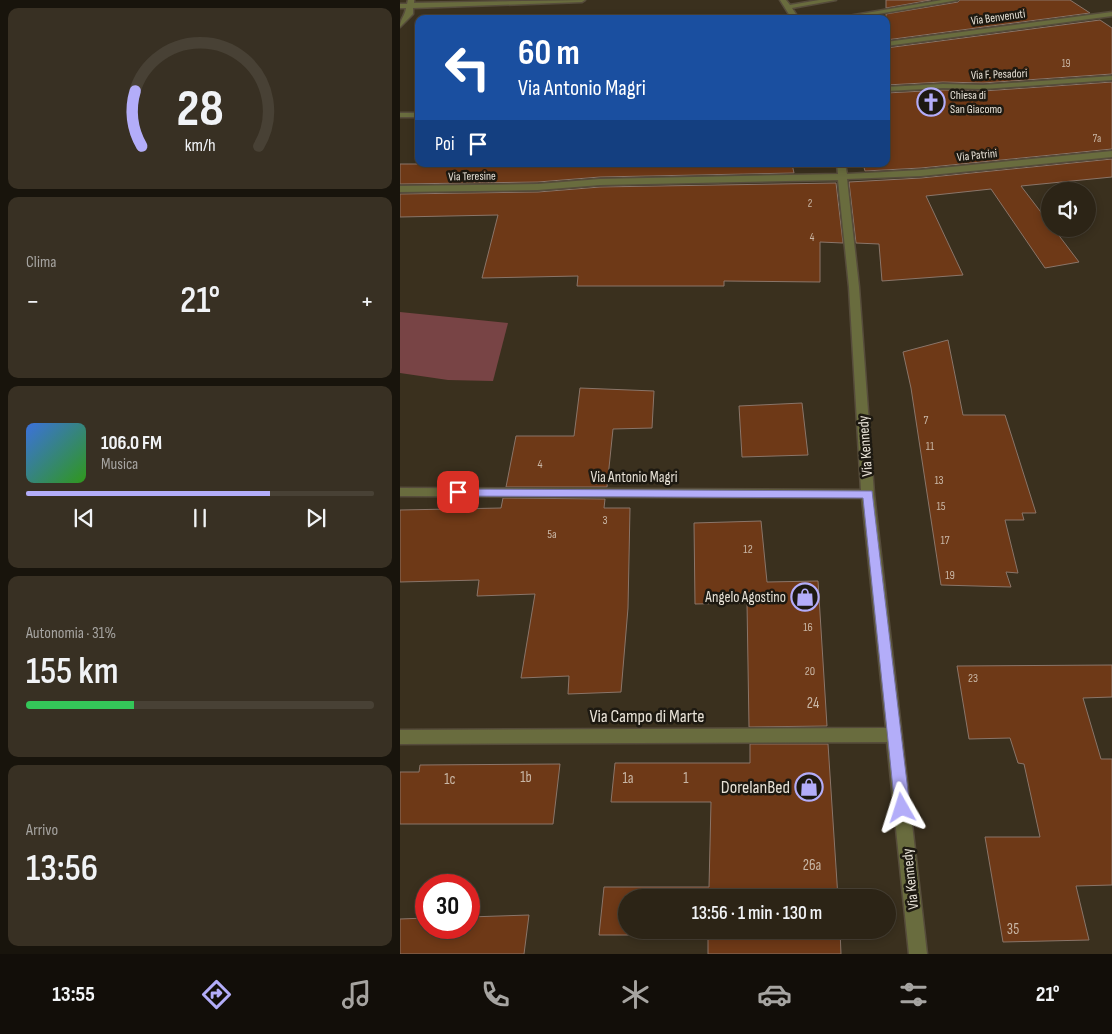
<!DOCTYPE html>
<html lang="it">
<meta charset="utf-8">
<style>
body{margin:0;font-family:"Sofia Sans Condensed",sans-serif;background:#383023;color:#f1f3f6;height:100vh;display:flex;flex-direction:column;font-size:19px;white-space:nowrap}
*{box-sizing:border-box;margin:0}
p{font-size:16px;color:#a6a4a1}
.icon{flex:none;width:28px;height:28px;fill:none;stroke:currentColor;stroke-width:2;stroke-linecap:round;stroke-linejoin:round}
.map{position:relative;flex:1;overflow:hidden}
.drawer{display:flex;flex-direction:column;gap:8px;padding:8px;background:#18140c;width:400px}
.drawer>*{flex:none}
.hud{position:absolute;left:15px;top:15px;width:475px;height:152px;border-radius:10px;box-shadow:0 2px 8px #0003,0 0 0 1px #484135;background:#1a4fa0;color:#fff;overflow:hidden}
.tools{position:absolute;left:641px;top:182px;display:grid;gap:10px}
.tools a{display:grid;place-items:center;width:55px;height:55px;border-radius:50%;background:#2c2416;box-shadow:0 2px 8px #0003,0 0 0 1px #484135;font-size:25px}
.speed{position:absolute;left:15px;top:874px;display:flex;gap:10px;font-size:25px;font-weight:700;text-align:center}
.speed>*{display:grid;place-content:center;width:65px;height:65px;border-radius:50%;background:#2c2416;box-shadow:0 2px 8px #0003,0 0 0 1px #484135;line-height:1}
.speed .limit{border:8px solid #d22;background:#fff;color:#111}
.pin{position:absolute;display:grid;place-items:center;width:42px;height:42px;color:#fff;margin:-21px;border-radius:10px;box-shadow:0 2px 8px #0006}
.me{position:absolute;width:55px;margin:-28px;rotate:354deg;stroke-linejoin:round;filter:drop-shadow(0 0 4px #0008)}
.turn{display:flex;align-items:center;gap:18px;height:105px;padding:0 20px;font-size:22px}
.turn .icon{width:65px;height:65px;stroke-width:2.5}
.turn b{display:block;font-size:35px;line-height:42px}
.then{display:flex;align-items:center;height:48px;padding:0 20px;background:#0003;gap:10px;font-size:19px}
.big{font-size:38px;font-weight:600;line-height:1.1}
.drawer .tile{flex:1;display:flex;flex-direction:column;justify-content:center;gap:8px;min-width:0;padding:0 18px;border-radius:10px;background:#383023}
.drawer .dial{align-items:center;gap:0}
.dial svg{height:130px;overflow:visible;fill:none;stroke:#484135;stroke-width:7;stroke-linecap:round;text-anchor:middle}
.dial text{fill:#f1f3f6;stroke:none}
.song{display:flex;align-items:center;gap:15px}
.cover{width:60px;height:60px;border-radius:8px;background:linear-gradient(135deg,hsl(220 70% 55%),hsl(110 70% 35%))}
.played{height:5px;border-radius:2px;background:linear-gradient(90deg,#b3adf9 70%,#484135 70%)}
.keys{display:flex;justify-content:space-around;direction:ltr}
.heat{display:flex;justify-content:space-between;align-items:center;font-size:28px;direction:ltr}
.charge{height:8px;border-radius:4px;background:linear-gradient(90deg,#34c759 31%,#484135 0)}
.trip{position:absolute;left:218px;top:889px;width:278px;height:50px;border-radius:25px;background:#2c2416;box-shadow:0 2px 8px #0003,0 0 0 1px #484135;font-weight:600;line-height:50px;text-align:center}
.menu{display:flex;height:80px;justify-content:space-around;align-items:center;background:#120e09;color:#a6a4a1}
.menu .icon{width:35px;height:35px}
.menu .selected{color:#b3adf9}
.menu b{font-size:22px;color:#f1f3f6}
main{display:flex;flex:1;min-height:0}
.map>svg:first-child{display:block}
.green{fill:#784445}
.building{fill:#6e3917;stroke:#8a7569}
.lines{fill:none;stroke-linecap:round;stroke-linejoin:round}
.minor-casing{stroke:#564c3b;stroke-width:3}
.minor{fill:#696c3e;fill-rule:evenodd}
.route{fill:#b3adf9;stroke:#7470a2}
.labels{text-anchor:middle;stroke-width:5;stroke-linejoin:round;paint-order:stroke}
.far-number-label{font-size:11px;fill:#c9b7a6}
.far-street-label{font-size:12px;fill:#e7e1d6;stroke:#1d1911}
.far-poi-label{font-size:12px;fill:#e7e1d6;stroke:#1d1911;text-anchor:start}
.number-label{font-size:12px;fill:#c9b7a6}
.street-label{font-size:15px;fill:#e7e1d6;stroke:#1d1911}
.poi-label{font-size:15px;fill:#e7e1d6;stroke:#1d1911;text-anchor:end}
.near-number-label{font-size:15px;fill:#c9b7a6}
.near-street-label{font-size:18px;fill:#e7e1d6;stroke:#1d1911}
.near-poi-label{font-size:18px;fill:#e7e1d6;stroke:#1d1911;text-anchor:end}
</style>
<main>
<section class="drawer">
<div class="tile dial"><svg viewBox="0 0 100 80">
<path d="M14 69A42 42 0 1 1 86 69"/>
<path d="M14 69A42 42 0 0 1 10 35" stroke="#b3adf9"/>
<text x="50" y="56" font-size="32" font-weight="700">28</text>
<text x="50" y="72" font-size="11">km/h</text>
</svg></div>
<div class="tile"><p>Clima</p>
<div class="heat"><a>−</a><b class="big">21°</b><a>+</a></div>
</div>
<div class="tile">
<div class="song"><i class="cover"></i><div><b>106.0 FM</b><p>Musica</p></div></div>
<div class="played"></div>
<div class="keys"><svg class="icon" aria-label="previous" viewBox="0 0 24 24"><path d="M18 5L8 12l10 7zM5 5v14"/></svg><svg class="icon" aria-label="pause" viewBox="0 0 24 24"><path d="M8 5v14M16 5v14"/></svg><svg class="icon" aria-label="next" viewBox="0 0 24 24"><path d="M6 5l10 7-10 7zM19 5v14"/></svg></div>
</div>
<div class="tile"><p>Autonomia · 31%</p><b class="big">155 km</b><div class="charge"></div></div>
<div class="tile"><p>Arrivo</p><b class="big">13:56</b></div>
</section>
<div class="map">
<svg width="712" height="954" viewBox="0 0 712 954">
<rect width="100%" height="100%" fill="#3a301e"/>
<polygon class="green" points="0,312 108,323 93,381 48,380 0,373"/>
<g class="building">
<polygon points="486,0 531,0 486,8"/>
<polygon points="560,0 670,0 690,13 486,40 486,14 558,2"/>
<polygon points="700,20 712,28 712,74 583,83 543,82 486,85 486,48"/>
<polygon points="712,82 712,149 521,168 465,171 463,164 486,164 486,93 543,90 583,91"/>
<polygon points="712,159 712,177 621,186 650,224 650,229 654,229 679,262 645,268 591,189 526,196 563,275 482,281 479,244 456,243 449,182 521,178"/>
<polygon points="0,164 210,164 210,167 287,164 392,164 394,173 200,177 138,182 0,184"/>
<polygon points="436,183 443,243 420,242 420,282 324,281 324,286 177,286 178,276 82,278 98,215 0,217 0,194 138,192 200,187"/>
<polygon points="548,340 563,415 605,415 636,513 622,513 624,520 605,520 618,573 606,572 611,587 541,585 511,388 503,352"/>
<polygon points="180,388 254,391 252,428 213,429 207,487 106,487 116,436 174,436"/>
<polygon points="402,403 408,455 342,457 339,406"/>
<polygon points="103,498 205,499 204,508 230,508 228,608 221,692 168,694 169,676 121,678 135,594 77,596 79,580 0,582 0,510 101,508"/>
<polygon points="361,521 367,582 418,581 427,726 349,727 347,603 295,604 294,523"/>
<polygon points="712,665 712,697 683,698 701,759 712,759 712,885 676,886 689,940 603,942 585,837 640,837 624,764 618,763 610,738 569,739 557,666"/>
<polygon points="350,744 428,744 438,898 226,898 226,930 440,930 441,954 308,954 308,935 199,935 204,887 309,887 311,802 211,802 215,763 350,763"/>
<polygon points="160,764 153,824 0,824 0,772 19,772 20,765"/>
<polygon points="129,915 124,954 0,954 0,919 26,918 26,928 69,928 69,917"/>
</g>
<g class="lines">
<g class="minor-casing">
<g id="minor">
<path d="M8 0H14V3L185 0 182 2 13 8V14L0 27C0 19 5 16 6 8H0V4H7Z"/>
<polygon points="380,0 386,0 390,5 419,0 436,0 392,8 399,19 392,19"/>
<polygon points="542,0 558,0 449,19 431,19"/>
<polygon points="712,12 712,16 486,46 486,42"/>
<polygon points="712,76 712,80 583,89 543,88 486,91 486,87 543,84 583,85"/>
<rect x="0" y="113" width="19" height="4"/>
<polygon points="712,151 712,157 521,176 447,179 459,287 474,494 527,954 509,954 487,742 0,744 0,730 486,728 462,498 0,496 0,488 461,490 449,287 438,180 200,185 138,190 0,192 0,186 138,184 200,179 438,174 437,164 445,164 447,174 521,170"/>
</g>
</g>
<use href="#minor" class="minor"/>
</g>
<polygon class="route" points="58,489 472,491 510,808 508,812 502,814 497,812 495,808 463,498 58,496 52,492"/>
<defs>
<g id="church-ring" transform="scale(1.4375)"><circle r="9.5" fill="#1d1911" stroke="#b3adf9" stroke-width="1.5"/><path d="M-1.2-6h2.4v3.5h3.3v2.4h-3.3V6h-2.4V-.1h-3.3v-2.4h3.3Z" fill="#b3adf9"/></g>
<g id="shop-ring" transform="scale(1.4375)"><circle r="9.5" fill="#1d1911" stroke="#b3adf9" stroke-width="1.5"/><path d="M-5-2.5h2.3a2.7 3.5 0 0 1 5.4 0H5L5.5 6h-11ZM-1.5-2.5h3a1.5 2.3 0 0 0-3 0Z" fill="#b3adf9"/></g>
</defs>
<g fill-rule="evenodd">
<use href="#church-ring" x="531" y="102"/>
<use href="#shop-ring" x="405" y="597"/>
<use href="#shop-ring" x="409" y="787"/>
</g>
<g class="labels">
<g class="far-number-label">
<text x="666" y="67">19</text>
<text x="697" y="142">7a</text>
<text x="410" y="207">2</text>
<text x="412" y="241">4</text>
</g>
<g class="far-street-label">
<text transform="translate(598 17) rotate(-8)" y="4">Via Benvenuti</text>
<text transform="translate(599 74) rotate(-2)" y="4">Via F. Pesadori</text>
<text transform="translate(577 155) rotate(-6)" y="4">Via Patrini</text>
<text transform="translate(72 176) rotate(-1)" y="4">Via Teresine</text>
</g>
<g class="far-poi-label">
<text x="550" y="99">Chiesa di<tspan x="550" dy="14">San Giacomo</tspan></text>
</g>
<g class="number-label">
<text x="526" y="424">7</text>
<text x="530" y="450">11</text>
<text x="140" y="468">4</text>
<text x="539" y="484">13</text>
<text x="541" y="510">15</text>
<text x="205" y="524">3</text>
<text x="152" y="538">5a</text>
<text x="545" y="544">17</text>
<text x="348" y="553">12</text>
<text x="550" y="579">19</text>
<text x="408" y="631">16</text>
<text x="410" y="675">20</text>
<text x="573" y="682">23</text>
</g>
<g class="street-label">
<text transform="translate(465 446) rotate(-94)" y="5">Via Kennedy</text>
<text x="234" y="482">Via Antonio Magri</text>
<text transform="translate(510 879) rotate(-96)" y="5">Via Kennedy</text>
</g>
<g class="poi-label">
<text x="386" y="602">Angelo Agostino</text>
</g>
<g class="near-number-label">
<text x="413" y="708">24</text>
<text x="126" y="782">1b</text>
<text x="228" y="783">1a</text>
<text x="286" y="783">1</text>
<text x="50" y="784">1c</text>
<text x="412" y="870">26a</text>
<text x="613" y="934">35</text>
</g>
<g class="near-street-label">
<text x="247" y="722">Via Campo di Marte</text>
</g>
<g class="near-poi-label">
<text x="390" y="793">DorelanBed</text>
</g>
</g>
</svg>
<div class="tools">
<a><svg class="icon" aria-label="sound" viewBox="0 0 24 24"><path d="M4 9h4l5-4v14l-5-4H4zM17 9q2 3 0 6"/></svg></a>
</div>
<div class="speed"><div class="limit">30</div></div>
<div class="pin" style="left:58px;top:492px;background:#d93025"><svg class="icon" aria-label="arrive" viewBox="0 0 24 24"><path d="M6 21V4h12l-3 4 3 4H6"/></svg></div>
<svg class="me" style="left:502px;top:808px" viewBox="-20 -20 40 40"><path d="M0-17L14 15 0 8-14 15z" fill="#b3adf9" stroke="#fff" stroke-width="4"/></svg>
<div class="trip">13:56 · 1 min · 130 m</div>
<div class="hud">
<div class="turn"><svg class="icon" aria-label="left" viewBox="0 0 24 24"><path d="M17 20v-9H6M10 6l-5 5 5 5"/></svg><div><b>60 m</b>Via Antonio Magri</div></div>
<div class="then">Poi<svg class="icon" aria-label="arrive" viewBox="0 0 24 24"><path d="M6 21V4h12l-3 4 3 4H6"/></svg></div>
</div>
</div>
</main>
<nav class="menu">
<b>13:55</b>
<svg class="icon selected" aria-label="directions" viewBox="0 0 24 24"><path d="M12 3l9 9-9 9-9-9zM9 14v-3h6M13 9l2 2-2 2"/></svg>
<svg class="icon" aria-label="music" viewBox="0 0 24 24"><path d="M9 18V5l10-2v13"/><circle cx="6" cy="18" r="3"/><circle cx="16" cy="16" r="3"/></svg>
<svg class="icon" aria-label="phone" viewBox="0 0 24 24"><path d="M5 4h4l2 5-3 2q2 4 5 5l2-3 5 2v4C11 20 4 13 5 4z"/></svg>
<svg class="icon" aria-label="climate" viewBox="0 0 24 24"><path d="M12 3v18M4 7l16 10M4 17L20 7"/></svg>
<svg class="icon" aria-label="car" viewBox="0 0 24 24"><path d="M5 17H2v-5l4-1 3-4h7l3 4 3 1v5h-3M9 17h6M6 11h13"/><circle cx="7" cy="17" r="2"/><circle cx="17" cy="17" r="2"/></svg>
<svg class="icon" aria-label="filters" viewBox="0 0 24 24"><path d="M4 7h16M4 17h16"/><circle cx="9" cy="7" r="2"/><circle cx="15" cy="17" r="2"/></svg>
<b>21°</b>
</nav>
